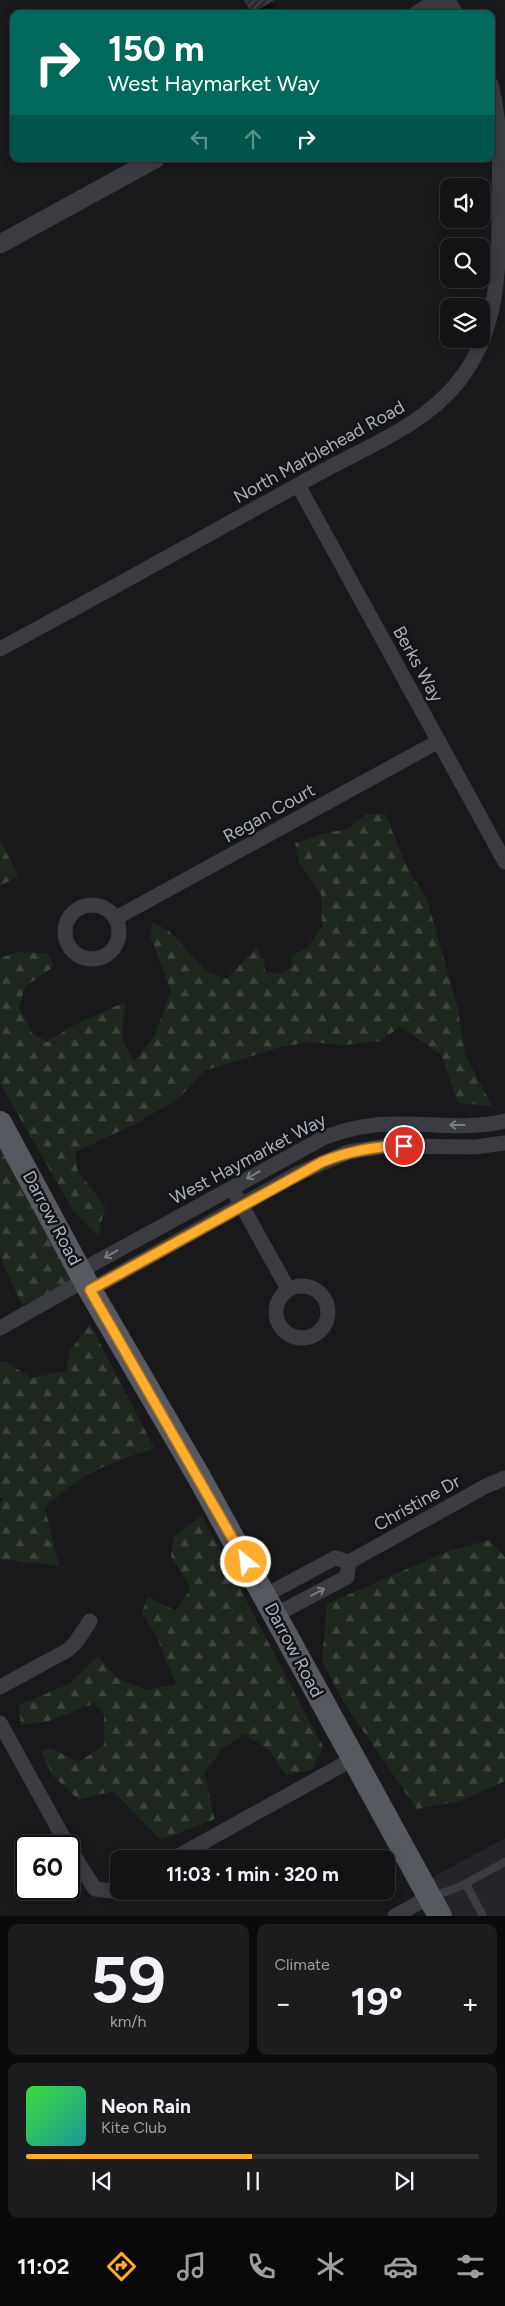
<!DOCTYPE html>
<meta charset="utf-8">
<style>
body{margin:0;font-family:Figtree,sans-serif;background:#1c1c1e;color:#f1f3f6;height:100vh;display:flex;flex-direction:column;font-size:19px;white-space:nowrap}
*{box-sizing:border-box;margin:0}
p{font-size:16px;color:#9d9ea0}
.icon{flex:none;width:28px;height:28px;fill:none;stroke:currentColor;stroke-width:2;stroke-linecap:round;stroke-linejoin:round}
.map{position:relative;height:1916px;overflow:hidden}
.panel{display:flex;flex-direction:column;gap:8px;padding:8px;background:#0a0a0c;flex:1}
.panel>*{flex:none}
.banner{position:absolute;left:10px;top:10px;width:485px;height:152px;border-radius:10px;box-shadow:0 2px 12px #0003,0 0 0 1px #323234;background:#00695c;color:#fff;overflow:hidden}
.controls{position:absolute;left:440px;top:178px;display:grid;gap:10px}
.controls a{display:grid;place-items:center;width:50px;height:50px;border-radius:10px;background:#131315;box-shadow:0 2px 12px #0003,0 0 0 1px #323234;font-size:25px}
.speed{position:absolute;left:15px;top:1835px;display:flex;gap:10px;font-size:25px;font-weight:700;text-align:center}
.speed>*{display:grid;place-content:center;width:65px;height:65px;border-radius:50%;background:#131315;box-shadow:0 2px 12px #0003,0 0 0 1px #323234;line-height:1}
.speed .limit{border:2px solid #111;border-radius:8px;background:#fff;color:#111}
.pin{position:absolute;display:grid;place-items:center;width:42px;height:42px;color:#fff;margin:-21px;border:2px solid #fff;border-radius:50%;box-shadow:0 1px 5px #0007}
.me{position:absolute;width:55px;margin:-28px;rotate:331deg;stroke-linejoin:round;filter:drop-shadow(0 0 4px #0008)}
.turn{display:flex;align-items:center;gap:18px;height:105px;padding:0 15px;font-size:22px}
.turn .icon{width:65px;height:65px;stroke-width:2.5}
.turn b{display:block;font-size:35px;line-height:42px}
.lanes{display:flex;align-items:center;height:48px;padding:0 15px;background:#0003;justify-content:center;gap:25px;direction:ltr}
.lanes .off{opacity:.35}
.big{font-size:38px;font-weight:700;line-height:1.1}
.panel .tile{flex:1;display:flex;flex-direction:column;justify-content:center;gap:8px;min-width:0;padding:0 18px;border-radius:10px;background:#1c1c1e}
.panel .dial{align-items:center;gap:0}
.dial b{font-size:65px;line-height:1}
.song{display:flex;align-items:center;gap:15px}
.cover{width:60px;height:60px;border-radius:8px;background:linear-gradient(135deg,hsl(120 70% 55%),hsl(180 70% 35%))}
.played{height:5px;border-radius:2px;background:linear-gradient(90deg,#ffad2e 50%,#323234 50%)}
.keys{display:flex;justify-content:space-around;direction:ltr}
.heat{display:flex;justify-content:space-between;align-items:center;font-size:28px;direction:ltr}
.panel .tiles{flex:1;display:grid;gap:8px;grid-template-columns:1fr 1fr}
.tile:last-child{grid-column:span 2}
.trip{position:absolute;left:110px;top:1850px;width:285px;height:50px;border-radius:10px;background:#131315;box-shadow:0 2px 12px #0003,0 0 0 1px #323234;font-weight:700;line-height:50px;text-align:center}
.tabs{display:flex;height:80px;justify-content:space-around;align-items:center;background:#080808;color:#9d9ea0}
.tabs .icon{width:35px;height:35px}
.tabs .active{color:#ffad2e}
.tabs b{font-size:22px;color:#f1f3f6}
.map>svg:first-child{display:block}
.built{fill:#252529}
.forest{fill:url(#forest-firs)}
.building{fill:url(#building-hatch);stroke:#333338;filter:url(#shadow)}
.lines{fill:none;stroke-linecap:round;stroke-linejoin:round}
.service{stroke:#3a3c41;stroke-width:8}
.minor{stroke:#3a3c41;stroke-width:15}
.tertiary{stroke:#3a3c41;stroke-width:19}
.primary{stroke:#565960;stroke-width:24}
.oneway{stroke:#787c85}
.route-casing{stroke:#a6701e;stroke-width:12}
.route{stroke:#ffad2e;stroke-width:9}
.labels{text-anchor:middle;stroke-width:5;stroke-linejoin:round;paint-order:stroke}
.street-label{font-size:18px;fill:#abb1bc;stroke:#141417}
</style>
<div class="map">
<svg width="505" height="1916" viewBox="0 0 505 1916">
<defs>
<pattern id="forest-firs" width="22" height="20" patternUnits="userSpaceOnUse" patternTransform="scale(1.25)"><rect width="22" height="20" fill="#1f281f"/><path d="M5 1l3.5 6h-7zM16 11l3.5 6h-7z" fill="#3d453e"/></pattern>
<pattern id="building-hatch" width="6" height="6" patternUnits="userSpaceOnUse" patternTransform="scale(1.25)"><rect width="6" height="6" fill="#2c2c30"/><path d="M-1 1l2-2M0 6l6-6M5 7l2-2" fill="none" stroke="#48484c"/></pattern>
<filter id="shadow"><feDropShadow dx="3" dy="5.5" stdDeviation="2.5" flood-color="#0009"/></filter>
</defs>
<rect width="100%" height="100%" fill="#19191c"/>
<polygon class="built" points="505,1838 505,1916 440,1916 422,1883"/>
<g class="forest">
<polygon points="367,814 385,814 408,869 427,899 458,1009 465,1055 492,1106 458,1103 441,1054 400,1027 380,1041 344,1045 309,1042 281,1047 204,1071 179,1098 137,1123 75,1152 78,1171 105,1207 98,1236 74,1212 0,1083 0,958 18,952 47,953 54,966 25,987 19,1007 32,1033 47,1042 72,1026 125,1002 122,1039 134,1061 154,1037 171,991 150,936 153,922 169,931 207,972 227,979 256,948 264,959 265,971 280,974 292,966 292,956 308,947 322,927 321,894 299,862 295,843 330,832 345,830"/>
<polygon points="0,840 18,876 0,886"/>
<polygon points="0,1123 85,1280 22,1305 0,1257"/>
<path d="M90 1324 154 1448C108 1464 80 1473 45 1508L59 1566 0 1559V1503L3 1499 0 1497V1361H5L31 1378 66 1371 70 1351Z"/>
<polygon points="202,1516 323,1747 312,1770 286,1775 270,1751 245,1734 222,1749 204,1773 215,1819 161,1840 113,1791 79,1800 53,1776 41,1752 50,1748 79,1762 104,1745 104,1715 95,1703 46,1722 21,1725 19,1705 69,1684 98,1656 116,1677 146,1690 176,1684 156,1635 142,1612 148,1597 176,1611 191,1588 171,1556 174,1536"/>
<polygon points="489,1540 505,1557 505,1781 460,1801 417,1809 344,1703 322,1661 327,1604 446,1552"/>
</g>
<polygon class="building" points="244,0 274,0 252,13"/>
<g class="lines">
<g class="service">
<polyline points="466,1884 483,1916"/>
<polyline points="431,1897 459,1887 505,1862"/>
</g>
<g class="minor">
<polyline points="448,0 456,14"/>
<polyline points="298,485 505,862"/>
<path d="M0 649C105 592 210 534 314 476 363 448 421 428 458 382 501 329 499 262 499 197 500 159 501 122 491 84"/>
<circle cx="92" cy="932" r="27"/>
<polyline points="116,918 439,741"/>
<polyline points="237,1197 288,1289"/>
<path d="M80 1271 325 1137C347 1129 370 1124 393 1124 430 1123 469 1130 505 1121"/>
<circle cx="302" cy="1312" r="26"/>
<polyline points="90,1290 295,1175 348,1152 387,1146 475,1147 505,1143"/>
<polyline points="0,1328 85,1280"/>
<polyline points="349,1562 486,1486 505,1478"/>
<polyline points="264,1596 335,1558 349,1562 347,1577 275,1615"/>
<polyline points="0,1687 68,1650 76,1642 90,1621"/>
<polyline points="0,1723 68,1846"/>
<polyline points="69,1848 95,1889 111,1891 119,1888"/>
<polyline points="173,1859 353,1759"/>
<polyline points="395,1916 429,1897"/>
</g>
<g class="tertiary">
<polyline points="418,14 443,0"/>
<polyline points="0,244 155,159"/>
</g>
<polyline class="primary" points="0,1123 90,1290 199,1477 440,1916"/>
</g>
<defs><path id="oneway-shaft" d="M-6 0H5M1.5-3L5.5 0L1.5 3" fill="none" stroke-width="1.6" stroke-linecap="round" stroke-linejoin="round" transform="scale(1.25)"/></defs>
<g class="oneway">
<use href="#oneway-shaft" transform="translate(457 1125) rotate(180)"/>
<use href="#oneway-shaft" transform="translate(253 1175) rotate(151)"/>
<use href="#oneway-shaft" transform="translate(111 1254) rotate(151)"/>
<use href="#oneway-shaft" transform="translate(318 1592) rotate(-28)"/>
</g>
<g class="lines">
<g class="route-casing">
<path id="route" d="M246 1562 90 1290 322 1162C349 1151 375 1146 404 1146"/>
</g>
<use href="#route" class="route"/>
</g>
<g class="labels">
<g class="street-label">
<text transform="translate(319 452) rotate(-29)" y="6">North Marblehead Road</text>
<text transform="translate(418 664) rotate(61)" y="6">Berks Way</text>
<text transform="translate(269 813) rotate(-29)" y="6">Regan Court</text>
<text transform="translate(248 1159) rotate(-28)" y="6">West Haymarket Way</text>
<text transform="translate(52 1218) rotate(62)" y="6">Darrow Road</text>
<text transform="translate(417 1503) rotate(-29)" y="6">Christine Dr</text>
<text transform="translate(294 1650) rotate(62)" y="6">Darrow Road</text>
</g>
</g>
</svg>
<div class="controls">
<a><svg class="icon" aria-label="sound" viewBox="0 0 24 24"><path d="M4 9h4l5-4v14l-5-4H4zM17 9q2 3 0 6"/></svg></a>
<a><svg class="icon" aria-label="search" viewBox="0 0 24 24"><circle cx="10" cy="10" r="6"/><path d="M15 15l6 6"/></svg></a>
<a><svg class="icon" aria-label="layers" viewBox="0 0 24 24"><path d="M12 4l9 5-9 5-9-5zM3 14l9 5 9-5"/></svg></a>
</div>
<div class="speed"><div class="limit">60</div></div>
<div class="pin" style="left:404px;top:1146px;background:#d93025"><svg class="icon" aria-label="arrive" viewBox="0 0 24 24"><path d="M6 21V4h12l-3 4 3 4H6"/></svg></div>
<svg class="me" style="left:246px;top:1562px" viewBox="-20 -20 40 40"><circle r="17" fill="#ffad2e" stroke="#fff" stroke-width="3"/><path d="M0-11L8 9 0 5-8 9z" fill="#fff"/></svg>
<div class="trip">11:03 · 1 min · 320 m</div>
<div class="banner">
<div class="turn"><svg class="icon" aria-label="right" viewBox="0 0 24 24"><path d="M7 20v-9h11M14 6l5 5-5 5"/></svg><div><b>150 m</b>West Haymarket Way</div></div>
<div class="lanes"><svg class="icon off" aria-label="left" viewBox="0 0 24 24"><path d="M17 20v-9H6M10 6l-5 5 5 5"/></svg><svg class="icon off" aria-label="ahead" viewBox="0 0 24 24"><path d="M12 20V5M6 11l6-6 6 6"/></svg><svg class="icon" aria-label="right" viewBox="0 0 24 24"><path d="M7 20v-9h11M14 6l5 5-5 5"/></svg></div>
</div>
</div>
<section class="panel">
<div class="tiles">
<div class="tile dial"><b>59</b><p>km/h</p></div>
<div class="tile"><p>Climate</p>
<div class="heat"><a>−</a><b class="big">19°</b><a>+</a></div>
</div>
<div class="tile">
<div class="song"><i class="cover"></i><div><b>Neon Rain</b><p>Kite Club</p></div></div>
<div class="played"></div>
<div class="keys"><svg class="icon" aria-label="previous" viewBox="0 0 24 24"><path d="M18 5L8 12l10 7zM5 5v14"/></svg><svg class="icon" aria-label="pause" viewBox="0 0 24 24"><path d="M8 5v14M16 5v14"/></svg><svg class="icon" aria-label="next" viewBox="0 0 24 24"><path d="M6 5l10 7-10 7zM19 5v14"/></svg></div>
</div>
</div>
</section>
<nav class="tabs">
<b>11:02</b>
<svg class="icon active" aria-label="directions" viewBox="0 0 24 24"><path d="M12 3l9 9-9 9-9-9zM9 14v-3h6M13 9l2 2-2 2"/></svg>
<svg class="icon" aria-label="music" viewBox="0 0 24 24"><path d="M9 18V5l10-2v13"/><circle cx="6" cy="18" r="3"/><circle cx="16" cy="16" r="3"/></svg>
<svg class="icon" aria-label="phone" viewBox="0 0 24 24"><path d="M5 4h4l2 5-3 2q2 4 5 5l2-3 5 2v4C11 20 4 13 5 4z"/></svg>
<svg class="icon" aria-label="climate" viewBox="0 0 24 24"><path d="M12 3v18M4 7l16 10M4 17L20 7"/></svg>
<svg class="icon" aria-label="car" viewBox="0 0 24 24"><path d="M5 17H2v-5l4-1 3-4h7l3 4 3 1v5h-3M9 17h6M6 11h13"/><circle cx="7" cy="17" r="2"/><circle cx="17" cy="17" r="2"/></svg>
<svg class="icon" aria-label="filters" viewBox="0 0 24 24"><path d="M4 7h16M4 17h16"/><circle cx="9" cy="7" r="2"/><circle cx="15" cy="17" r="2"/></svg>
</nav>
